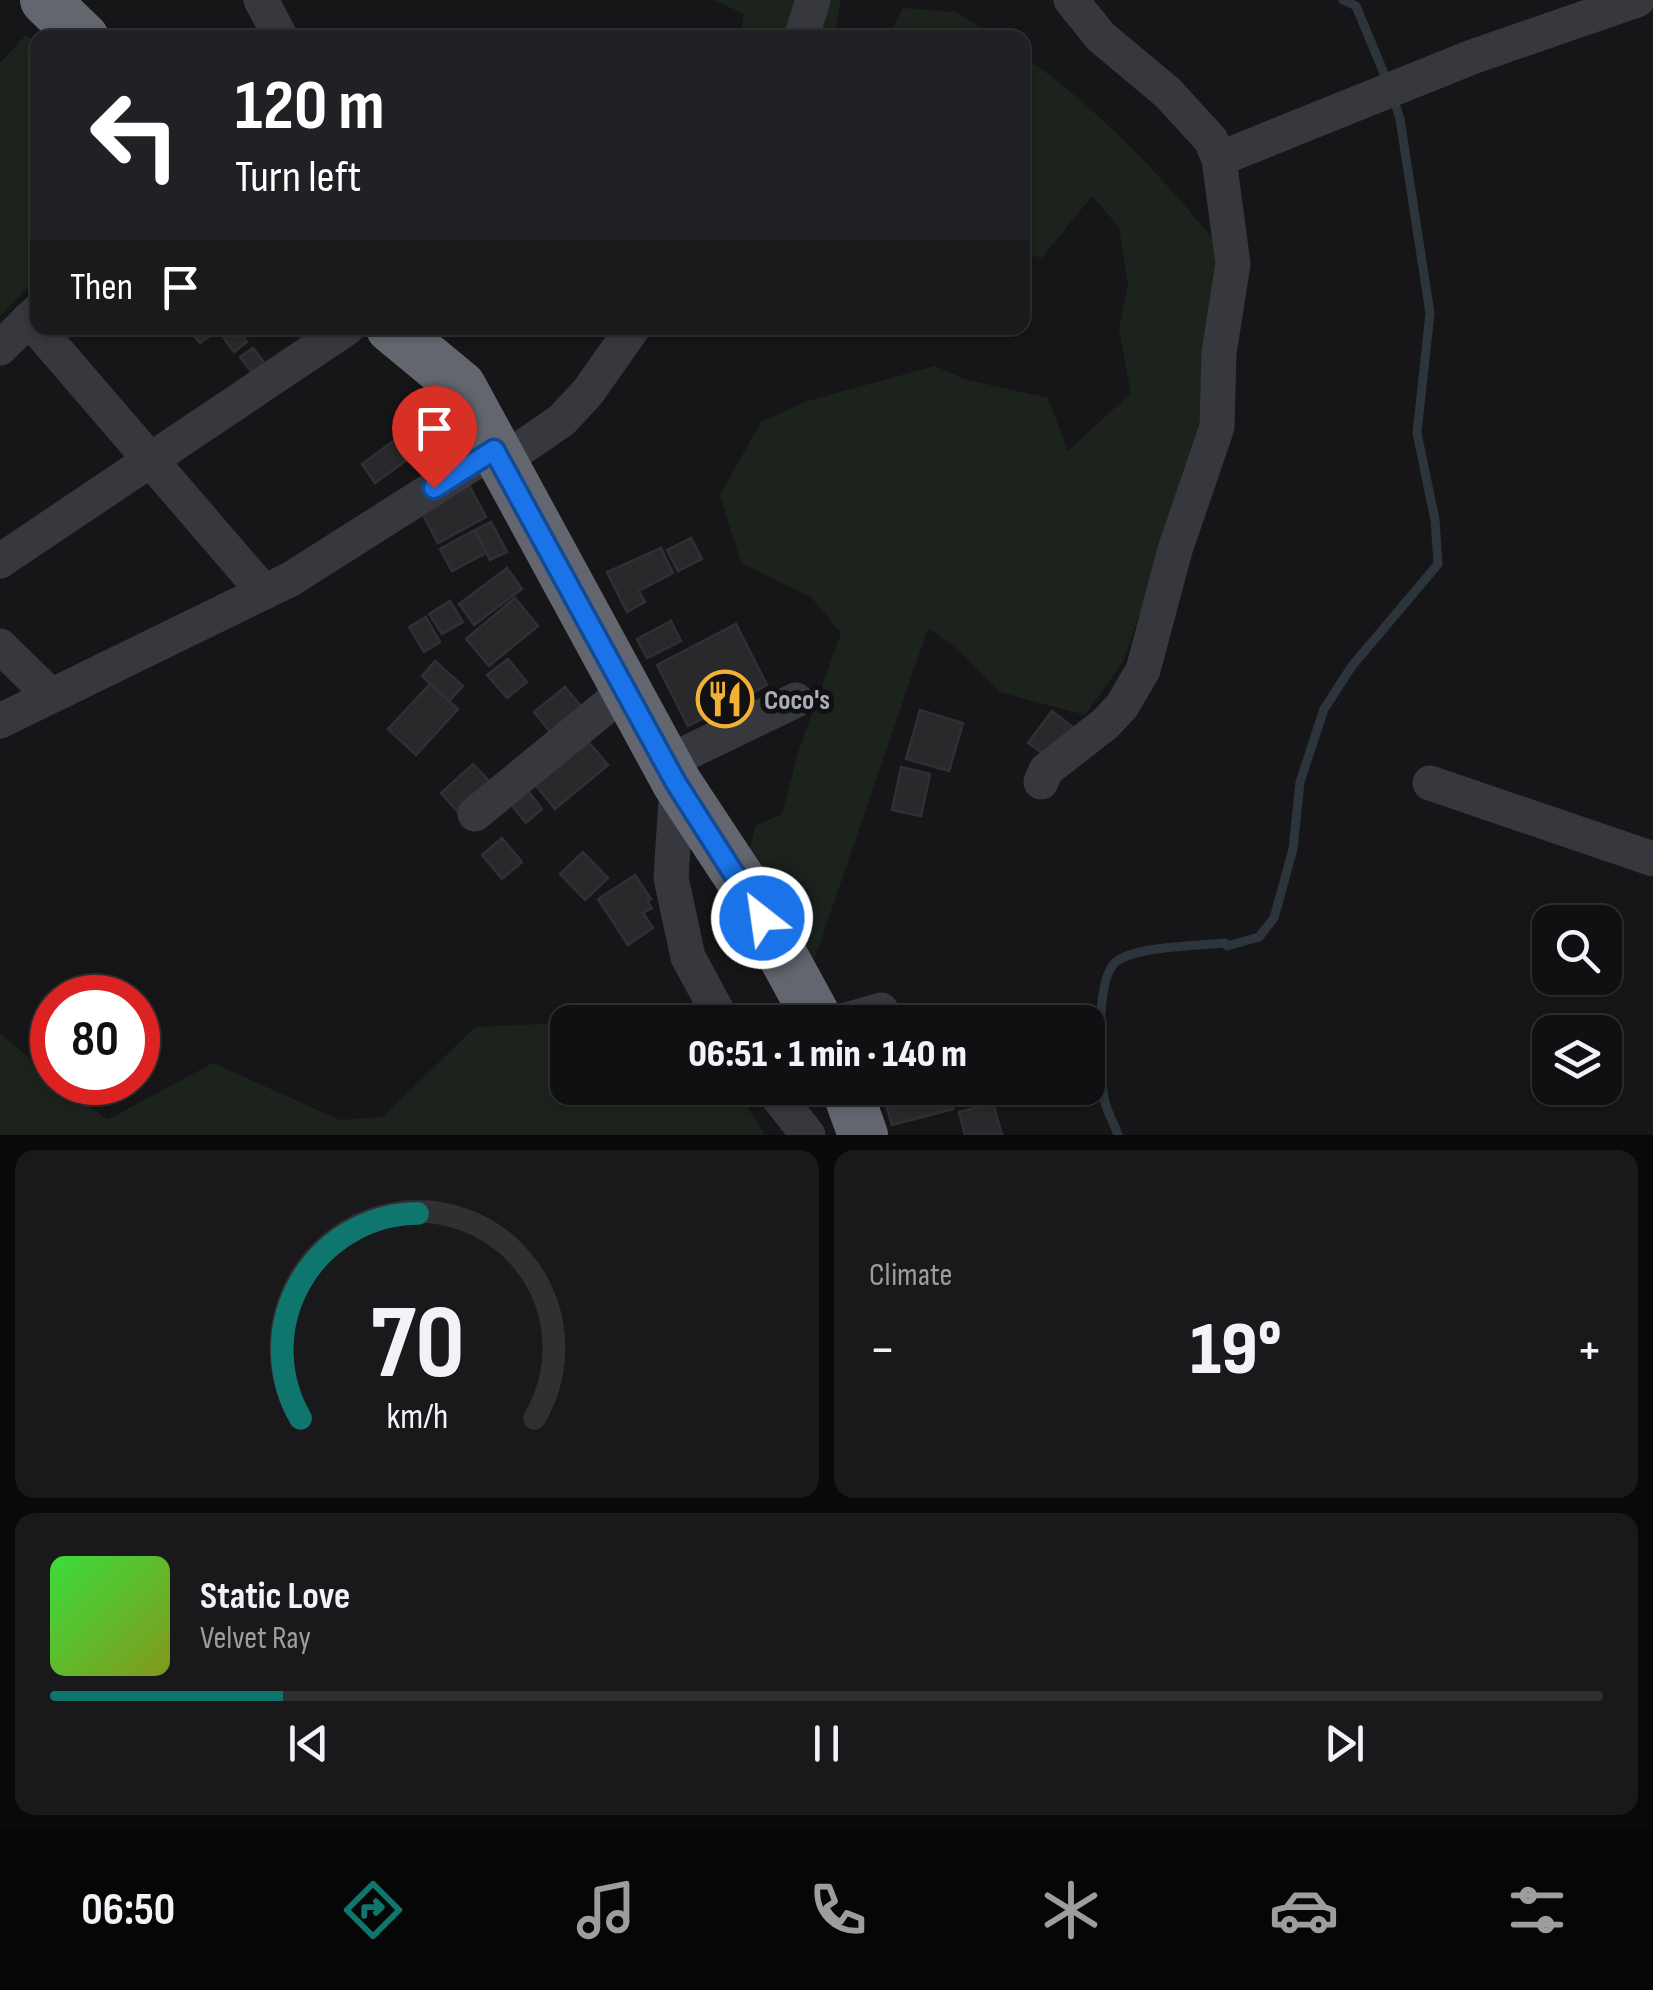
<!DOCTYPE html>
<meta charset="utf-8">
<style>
body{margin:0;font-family:"Sofia Sans Condensed",sans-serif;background:#19191b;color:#f1f3f6;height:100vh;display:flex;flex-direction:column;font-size:38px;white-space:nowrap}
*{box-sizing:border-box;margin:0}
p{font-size:32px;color:#9c9d9f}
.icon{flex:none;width:55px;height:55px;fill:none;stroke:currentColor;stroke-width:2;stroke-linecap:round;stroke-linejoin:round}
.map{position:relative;height:1135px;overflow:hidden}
.details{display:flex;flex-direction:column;gap:15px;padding:15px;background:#09090a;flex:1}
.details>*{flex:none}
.guide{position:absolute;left:30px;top:30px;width:1000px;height:305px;border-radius:20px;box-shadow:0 2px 8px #0004,0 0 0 2px #303032;background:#202124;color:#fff;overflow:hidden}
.tools{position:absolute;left:1532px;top:905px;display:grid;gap:20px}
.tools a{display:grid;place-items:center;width:90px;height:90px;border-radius:20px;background:#101012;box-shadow:0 2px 8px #0004,0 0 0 2px #303032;font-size:50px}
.speed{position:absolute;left:30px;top:975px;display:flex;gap:20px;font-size:50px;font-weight:700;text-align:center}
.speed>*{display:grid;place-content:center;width:130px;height:130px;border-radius:50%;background:#101012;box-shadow:0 2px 8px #0004,0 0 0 2px #303032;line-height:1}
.speed .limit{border:15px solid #d22;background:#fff;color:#111}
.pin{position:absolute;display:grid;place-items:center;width:85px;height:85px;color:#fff;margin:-102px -42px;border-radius:50% 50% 50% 0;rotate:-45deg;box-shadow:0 0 10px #0007}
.pin .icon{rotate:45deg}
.me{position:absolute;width:110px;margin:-55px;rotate:330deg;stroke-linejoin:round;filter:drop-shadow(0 0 8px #0008)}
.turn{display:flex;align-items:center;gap:35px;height:210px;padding:0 40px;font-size:45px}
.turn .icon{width:130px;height:130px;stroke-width:2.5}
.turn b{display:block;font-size:70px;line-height:85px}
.then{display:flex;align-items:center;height:95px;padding:0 40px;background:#0003;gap:20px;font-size:38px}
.big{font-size:75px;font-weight:800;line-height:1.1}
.details .tile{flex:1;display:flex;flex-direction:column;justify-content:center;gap:15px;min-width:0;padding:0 35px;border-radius:20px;background:#19191b}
.details .dial{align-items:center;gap:0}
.dial svg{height:260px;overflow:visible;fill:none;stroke:#303032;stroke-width:7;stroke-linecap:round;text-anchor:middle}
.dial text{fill:#f1f3f6;stroke:none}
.song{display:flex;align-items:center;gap:30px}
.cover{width:120px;height:120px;border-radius:15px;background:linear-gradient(135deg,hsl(120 70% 55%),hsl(70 70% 35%))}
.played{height:10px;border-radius:5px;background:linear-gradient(90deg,#0f766e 15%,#303032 15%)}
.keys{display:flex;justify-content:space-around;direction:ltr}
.heat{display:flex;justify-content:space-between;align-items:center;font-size:55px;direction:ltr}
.details .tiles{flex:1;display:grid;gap:15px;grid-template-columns:1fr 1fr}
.tile:last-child{grid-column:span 2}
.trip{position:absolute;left:550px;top:1005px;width:555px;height:100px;border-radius:20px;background:#101012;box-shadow:0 2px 8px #0004,0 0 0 2px #303032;font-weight:800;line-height:100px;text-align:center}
.dock{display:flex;height:160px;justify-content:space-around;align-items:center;background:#060607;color:#9c9d9f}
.dock .icon{width:70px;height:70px}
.dock .selected{color:#0f766e}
.dock b{font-size:45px;color:#f1f3f6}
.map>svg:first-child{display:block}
.green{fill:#1c231d}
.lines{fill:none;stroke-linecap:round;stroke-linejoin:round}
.stream{stroke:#2c353c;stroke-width:9}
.building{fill:#29292c;stroke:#303034;stroke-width:2.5}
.minor{stroke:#37383d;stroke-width:35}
.highway{stroke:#63666e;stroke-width:50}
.route-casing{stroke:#114b97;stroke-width:25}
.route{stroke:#1a73e8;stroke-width:18}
.labels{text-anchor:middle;stroke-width:10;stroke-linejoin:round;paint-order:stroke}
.poi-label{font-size:28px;font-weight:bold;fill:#a8adb8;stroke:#111113;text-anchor:start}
</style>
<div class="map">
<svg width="1653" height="1135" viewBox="0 0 1653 1135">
<rect width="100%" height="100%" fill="#161618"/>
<g class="green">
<polygon points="714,0 841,0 834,38 740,37 744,14"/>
<polygon points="903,8 956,12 995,37 888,37"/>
<polygon points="26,35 38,46 37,278 0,316 0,63"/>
<path d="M1023 56C1100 108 1176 191 1233 264L1208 417 1123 662 1085 715 999 692 960 651 928 628 808 978 748 859 755 826 782 814 799 750 841 633 811 597 741 563 720 495 761 422 807 401 935 366 964 379 1048 398 1068 451 1131 393 1119 330 1128 285 1119 227 1092 196 1042 258 1023 253Z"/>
<polygon points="567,1023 568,1088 736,1088 765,1135 0,1135 0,1034 52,1076 52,1082 60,1083 107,1120 213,1063 340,1120 383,1117 475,1027"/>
</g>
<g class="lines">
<g class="stream">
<polyline points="1343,0 1356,6 1388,83"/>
<path d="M1118 1135C1114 1123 1106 1110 1104 1098 1100 1071 1094 977 1117 961 1139 946 1198 946 1225 943L1227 946 1259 937 1274 918 1293 849 1300 782 1324 709 1352 666 1438 564 1435 520 1417 433 1430 313 1400 119 1393 97"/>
</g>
</g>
<g class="building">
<polygon points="188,328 221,328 200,343"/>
<polygon points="221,328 236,328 247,342 234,352 218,330"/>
<polygon points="253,348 267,366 254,375 240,357"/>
<polygon points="425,418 439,437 375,483 362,464"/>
<polygon points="469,485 486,517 438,543 421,511"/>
<polygon points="491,522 507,552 490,560 475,530"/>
<polygon points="475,530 486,553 452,571 440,549"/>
<polygon points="691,538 702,559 678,571 667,550"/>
<polygon points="661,548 673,573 639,591 645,602 627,612 607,572"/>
<polygon points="507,568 522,589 474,625 459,604"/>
<polygon points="515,598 538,626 489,666 466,639"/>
<polygon points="450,601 463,622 442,634 429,614"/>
<polygon points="426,617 440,642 424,652 409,627"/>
<polygon points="671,621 681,641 647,658 637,639"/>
<polygon points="736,624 767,685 688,726 657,665"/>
<polygon points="508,659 527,682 507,698 487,675"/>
<polygon points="435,661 463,686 449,701 422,676"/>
<polygon points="430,684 458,709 416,755 388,729"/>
<polygon points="565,687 582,707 551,733 534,712"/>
<polygon points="920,710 963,723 949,771 906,759"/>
<polygon points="1052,711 1078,731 1048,757 1028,743"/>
<polygon points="586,739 608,765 555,809 533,782"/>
<polygon points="473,764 492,784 459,813 441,793"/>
<polygon points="901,767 930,774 921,816 892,810"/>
<polygon points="523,784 542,809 526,823 506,798"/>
<polygon points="502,838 522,862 502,879 482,855"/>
<polygon points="583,852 608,878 585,900 560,874"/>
<polygon points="635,875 651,899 647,901 652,908 643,913 653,928 628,945 598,899"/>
<polygon points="881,1088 947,1088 953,1109 892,1125"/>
<polygon points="993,1103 1002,1135 965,1135 959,1112"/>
</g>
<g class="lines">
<g class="minor">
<polyline points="261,0 281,38"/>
<polyline points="801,38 813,0"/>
<polyline points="1219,159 1472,57 1637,0"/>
<polyline points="29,319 264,592"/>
<polyline points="0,348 38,311"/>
<polyline points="501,462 562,420 588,392 633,328"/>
<polyline points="0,561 347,328"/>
<polyline points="0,646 50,695"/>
<polyline points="0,721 291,579 494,450"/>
<polyline points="666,763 796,700"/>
<polyline points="1041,782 1046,770 1105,724 1122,706 1143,670 1175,550 1217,427 1219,353 1233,264 1219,159 1211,140 1168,93 1101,37 1071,0"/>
<polyline points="677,783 671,878 688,957 723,1022"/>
<polyline points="1430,783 1653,859"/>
<polyline points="475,814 625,691"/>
<polyline points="839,1022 881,1010"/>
<polyline points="771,1088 808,1135"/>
</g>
<g class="highway">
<polyline points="45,0 84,38"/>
<polyline points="391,328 461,386 677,783 743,883 819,1022"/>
<polyline points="846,1088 863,1135"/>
</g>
</g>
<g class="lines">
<g class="route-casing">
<polyline id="route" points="434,488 494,450 676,783 762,918"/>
</g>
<use href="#route" class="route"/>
</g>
<defs>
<g id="restaurant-ring" transform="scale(2.875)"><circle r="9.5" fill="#111113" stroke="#f2b134" stroke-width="1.5"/><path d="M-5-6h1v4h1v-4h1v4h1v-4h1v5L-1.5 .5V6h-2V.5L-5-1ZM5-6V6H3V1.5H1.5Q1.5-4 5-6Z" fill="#f2b134"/></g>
</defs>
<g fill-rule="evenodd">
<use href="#restaurant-ring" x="725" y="699"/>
</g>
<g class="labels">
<g class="poi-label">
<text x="764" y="709">Coco's</text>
</g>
</g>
</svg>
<div class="tools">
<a><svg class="icon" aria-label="search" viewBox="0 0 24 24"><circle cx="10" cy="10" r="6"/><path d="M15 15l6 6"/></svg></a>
<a><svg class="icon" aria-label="layers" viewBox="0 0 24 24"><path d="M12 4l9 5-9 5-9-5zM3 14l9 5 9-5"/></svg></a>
</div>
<div class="speed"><div class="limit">80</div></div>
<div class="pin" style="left:434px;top:488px;background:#d93025"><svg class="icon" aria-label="arrive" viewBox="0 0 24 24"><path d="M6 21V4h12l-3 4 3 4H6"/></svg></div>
<svg class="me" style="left:762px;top:918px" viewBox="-20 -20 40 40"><circle r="17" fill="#1a73e8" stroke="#fff" stroke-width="3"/><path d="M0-11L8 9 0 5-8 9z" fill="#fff"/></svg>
<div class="trip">06:51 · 1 min · 140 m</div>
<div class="guide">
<div class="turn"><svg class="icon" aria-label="left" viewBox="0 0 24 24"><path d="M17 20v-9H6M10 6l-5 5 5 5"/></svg><div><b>120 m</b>Turn left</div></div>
<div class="then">Then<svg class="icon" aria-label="arrive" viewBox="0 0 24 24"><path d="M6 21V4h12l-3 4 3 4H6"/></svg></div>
</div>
</div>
<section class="details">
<div class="tiles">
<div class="tile dial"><svg viewBox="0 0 100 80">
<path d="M14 69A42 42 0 1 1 86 69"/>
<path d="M14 69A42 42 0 0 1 50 6" stroke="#0f766e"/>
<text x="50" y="56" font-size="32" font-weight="700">70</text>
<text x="50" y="72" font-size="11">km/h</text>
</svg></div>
<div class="tile"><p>Climate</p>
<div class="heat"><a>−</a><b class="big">19°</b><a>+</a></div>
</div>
<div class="tile">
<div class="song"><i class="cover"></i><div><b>Static Love</b><p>Velvet Ray</p></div></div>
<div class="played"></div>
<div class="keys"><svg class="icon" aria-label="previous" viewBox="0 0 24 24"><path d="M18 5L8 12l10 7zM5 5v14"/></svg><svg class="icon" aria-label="pause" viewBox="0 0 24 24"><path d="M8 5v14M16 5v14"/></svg><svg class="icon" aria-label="next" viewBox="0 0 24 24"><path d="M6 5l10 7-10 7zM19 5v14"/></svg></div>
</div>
</div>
</section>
<nav class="dock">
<b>06:50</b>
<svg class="icon selected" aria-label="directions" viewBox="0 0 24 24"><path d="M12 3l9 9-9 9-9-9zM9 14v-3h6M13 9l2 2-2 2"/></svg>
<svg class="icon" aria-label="music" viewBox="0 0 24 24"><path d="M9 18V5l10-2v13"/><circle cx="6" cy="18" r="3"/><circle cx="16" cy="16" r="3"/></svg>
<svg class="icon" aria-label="phone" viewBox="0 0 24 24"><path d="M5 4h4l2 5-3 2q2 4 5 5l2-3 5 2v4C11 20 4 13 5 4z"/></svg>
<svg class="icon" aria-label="climate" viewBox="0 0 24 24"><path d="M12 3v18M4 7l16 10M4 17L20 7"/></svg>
<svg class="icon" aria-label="car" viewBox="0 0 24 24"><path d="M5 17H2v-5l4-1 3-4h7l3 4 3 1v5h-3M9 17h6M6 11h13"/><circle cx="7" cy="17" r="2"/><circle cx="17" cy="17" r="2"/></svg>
<svg class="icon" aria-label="filters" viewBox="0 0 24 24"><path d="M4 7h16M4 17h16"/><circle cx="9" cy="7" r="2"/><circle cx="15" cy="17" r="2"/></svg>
</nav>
